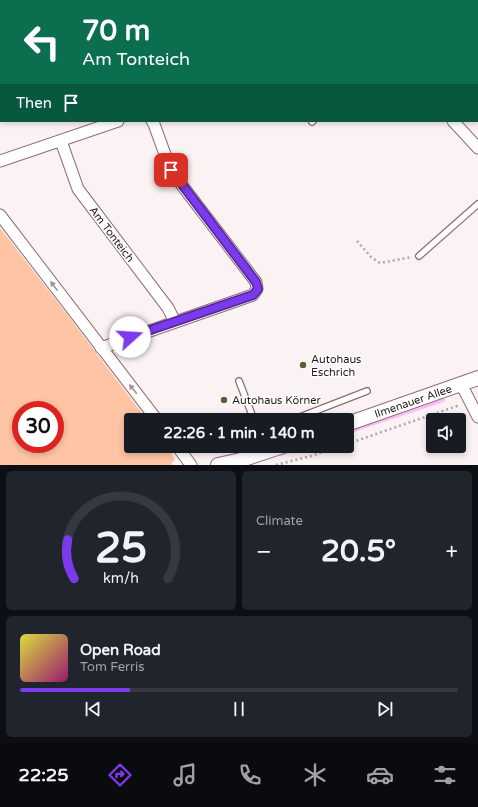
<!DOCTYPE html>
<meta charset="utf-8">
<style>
body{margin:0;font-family:"Varela Round",sans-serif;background:#20242c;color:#f1f3f6;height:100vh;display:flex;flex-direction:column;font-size:15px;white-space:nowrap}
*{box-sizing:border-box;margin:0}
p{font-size:13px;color:#9ea1a6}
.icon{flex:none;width:22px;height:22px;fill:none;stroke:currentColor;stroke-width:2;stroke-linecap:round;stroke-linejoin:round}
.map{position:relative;height:465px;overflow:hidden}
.side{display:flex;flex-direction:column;gap:6px;padding:6px;background:#0d0f14;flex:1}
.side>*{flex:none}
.top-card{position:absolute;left:0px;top:0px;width:478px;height:122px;box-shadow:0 2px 6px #0003;background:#0b6e4f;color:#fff;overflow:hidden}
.fabs{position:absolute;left:426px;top:413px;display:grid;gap:8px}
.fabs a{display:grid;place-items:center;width:40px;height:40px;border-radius:4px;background:#171b24;box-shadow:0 2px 6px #0003;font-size:20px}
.speed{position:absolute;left:12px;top:401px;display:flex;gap:8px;font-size:20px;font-weight:700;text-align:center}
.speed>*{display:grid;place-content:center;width:52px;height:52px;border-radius:50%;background:#171b24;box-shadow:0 2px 6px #0003;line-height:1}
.speed .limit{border:6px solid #d22;background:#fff;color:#111}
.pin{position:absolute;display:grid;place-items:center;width:34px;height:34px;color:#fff;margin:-17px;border-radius:8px;box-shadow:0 2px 6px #0006}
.me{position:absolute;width:44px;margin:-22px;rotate:71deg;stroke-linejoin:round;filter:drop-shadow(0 0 3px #0008)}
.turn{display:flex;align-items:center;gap:14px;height:84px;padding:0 16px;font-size:18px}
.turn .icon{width:52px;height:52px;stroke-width:2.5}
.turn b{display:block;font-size:28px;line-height:34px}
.then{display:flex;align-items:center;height:38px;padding:0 16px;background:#0003;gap:8px;font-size:15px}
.big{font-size:30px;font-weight:700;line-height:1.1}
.side .card{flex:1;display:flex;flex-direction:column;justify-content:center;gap:6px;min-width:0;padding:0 14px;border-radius:6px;background:#20242c}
.side .dial{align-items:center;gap:0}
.dial svg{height:104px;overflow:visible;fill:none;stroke:#363941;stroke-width:7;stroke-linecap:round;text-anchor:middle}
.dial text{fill:#f1f3f6;stroke:none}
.song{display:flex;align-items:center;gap:12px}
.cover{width:48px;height:48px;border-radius:6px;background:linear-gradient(135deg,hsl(60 70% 55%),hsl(320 70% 35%))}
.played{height:4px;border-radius:2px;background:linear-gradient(90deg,#7c3aed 25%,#363941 25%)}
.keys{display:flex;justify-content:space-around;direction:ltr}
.heat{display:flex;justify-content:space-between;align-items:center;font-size:22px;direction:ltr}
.side .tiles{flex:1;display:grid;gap:6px;grid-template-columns:1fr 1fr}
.card:last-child{grid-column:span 2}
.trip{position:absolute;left:124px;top:413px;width:230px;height:40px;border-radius:4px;background:#171b24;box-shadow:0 2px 6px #0003;font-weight:700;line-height:40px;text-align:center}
.tabs{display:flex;height:64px;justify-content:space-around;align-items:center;background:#090b0e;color:#9ea1a6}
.tabs .icon{width:28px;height:28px}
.tabs .current{color:#7c3aed}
.tabs b{font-size:18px;color:#f1f3f6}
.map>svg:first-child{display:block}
.green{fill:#fec4a3;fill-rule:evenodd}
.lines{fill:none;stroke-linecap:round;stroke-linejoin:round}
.stream{stroke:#fdbdfb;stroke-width:4}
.service-casing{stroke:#906d72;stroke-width:8}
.minor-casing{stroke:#906d72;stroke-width:13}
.tertiary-casing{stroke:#906d72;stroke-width:16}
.path{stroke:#b0a5a7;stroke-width:2.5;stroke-dasharray:2 3;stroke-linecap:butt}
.service{stroke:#fff;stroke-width:5.5}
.minor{stroke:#fff;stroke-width:11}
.tertiary{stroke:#fff;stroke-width:14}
.oneway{fill:#9d9898}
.route-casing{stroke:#51269a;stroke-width:10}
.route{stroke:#7c3aed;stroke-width:7}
.poi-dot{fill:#5b5f2d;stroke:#fff;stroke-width:1.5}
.labels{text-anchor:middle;stroke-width:3;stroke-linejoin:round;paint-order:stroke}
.street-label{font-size:11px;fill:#26191b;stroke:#fff}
.poi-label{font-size:11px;fill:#26191b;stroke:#fff;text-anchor:start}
</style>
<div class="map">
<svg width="478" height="465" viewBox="0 0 478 465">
<rect width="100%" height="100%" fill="#fbf2f3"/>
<path class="green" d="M0 228 66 313 147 420H131V446H166L175 459 171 465H0ZM21 410H55V444H21Z"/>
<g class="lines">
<g class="stream">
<polyline points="347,432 443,400"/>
<polyline points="280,454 302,447"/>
</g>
<g class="service-casing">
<g id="service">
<polyline points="71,1 74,0"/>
<polyline points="0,26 1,26"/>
<polyline points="312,122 313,121"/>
<polyline points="419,256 478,204"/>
<polyline points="239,381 254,420"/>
<polyline points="292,420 367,391"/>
</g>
</g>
<g class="minor-casing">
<g id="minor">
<polyline points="344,0 345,1"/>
<polyline points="453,121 478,148"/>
<polyline points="61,141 78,189 168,308 175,322"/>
<polyline points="0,161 118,121"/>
<polyline points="0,215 157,420"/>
<polyline points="101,348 253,295 257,289 256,282 171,171 154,124 152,121"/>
<polyline points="461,384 478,417"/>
<polyline points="177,446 191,465"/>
</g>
</g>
<g class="tertiary-casing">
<g id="tertiary">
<polyline points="347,424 478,378"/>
<polyline points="218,465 241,460 283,446"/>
</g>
</g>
<g class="path">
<polyline points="35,0 35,1"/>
<polyline points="106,1 109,0"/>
<polyline points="446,1 447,0"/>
<polyline points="357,241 371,257 380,263 412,257"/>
<polyline points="347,444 460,405"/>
<polyline points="276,465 311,456 340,446"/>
</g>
<use href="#service" class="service"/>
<use href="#minor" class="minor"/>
<use href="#tertiary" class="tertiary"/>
</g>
<defs><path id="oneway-solid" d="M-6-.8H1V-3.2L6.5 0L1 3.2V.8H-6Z"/></defs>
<g class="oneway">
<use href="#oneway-solid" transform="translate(54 286) rotate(-127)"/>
<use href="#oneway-solid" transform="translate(133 389) rotate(-129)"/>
</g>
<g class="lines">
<g class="route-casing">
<polyline id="route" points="130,337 253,295 258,289 256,282 171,170"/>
</g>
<use href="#route" class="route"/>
</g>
<g class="poi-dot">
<circle cx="303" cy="365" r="4"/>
<circle cx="224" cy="400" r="4"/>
</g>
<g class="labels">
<g class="street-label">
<text transform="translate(112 234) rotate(53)" y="4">Am Tonteich</text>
<text transform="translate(413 401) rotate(-19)" y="4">Ilmenauer Allee</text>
</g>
<g class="poi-label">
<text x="311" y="363">Autohaus<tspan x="311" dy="13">Eschrich</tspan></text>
<text x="232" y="404">Autohaus Körner</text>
</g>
</g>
</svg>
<div class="fabs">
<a><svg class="icon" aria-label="sound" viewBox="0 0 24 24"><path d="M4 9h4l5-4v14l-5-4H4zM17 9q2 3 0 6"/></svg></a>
</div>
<div class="speed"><div class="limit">30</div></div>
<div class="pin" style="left:171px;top:170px;background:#d93025"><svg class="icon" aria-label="arrive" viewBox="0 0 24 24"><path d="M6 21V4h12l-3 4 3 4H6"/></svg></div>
<svg class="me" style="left:130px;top:337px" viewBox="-20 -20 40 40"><circle r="19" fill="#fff"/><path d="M0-13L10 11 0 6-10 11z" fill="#7c3aed"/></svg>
<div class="trip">22:26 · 1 min · 140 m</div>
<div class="top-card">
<div class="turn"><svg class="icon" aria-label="left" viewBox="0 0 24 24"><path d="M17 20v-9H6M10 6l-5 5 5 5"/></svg><div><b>70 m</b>Am Tonteich</div></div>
<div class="then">Then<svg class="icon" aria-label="arrive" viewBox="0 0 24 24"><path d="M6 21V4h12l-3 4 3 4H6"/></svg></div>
</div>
</div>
<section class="side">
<div class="tiles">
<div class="card dial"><svg viewBox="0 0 100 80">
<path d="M14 69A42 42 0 1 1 86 69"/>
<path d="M14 69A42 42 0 0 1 9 39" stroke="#7c3aed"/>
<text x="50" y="56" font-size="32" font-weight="700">25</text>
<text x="50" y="72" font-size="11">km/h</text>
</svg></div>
<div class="card"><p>Climate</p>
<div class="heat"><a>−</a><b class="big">20.5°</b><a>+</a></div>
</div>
<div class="card">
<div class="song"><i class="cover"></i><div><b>Open Road</b><p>Tom Ferris</p></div></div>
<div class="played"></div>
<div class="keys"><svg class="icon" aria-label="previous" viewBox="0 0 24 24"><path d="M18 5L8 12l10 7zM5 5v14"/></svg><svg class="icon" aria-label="pause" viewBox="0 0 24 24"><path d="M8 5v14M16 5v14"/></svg><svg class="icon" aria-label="next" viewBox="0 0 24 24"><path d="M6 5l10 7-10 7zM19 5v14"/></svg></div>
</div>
</div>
</section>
<nav class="tabs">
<b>22:25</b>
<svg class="icon current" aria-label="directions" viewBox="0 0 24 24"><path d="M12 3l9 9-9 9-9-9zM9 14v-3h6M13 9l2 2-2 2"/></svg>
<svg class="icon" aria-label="music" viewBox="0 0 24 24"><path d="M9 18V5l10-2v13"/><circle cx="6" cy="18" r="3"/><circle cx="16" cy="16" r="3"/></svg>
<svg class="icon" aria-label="phone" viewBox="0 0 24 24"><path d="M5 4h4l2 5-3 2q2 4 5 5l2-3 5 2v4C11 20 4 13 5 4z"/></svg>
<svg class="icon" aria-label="climate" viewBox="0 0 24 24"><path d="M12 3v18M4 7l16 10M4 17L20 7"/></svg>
<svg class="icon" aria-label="car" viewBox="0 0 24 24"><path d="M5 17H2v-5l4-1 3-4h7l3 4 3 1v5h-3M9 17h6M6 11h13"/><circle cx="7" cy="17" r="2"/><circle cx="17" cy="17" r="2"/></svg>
<svg class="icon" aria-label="filters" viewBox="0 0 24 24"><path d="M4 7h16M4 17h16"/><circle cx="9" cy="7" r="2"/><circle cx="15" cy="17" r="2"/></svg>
</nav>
